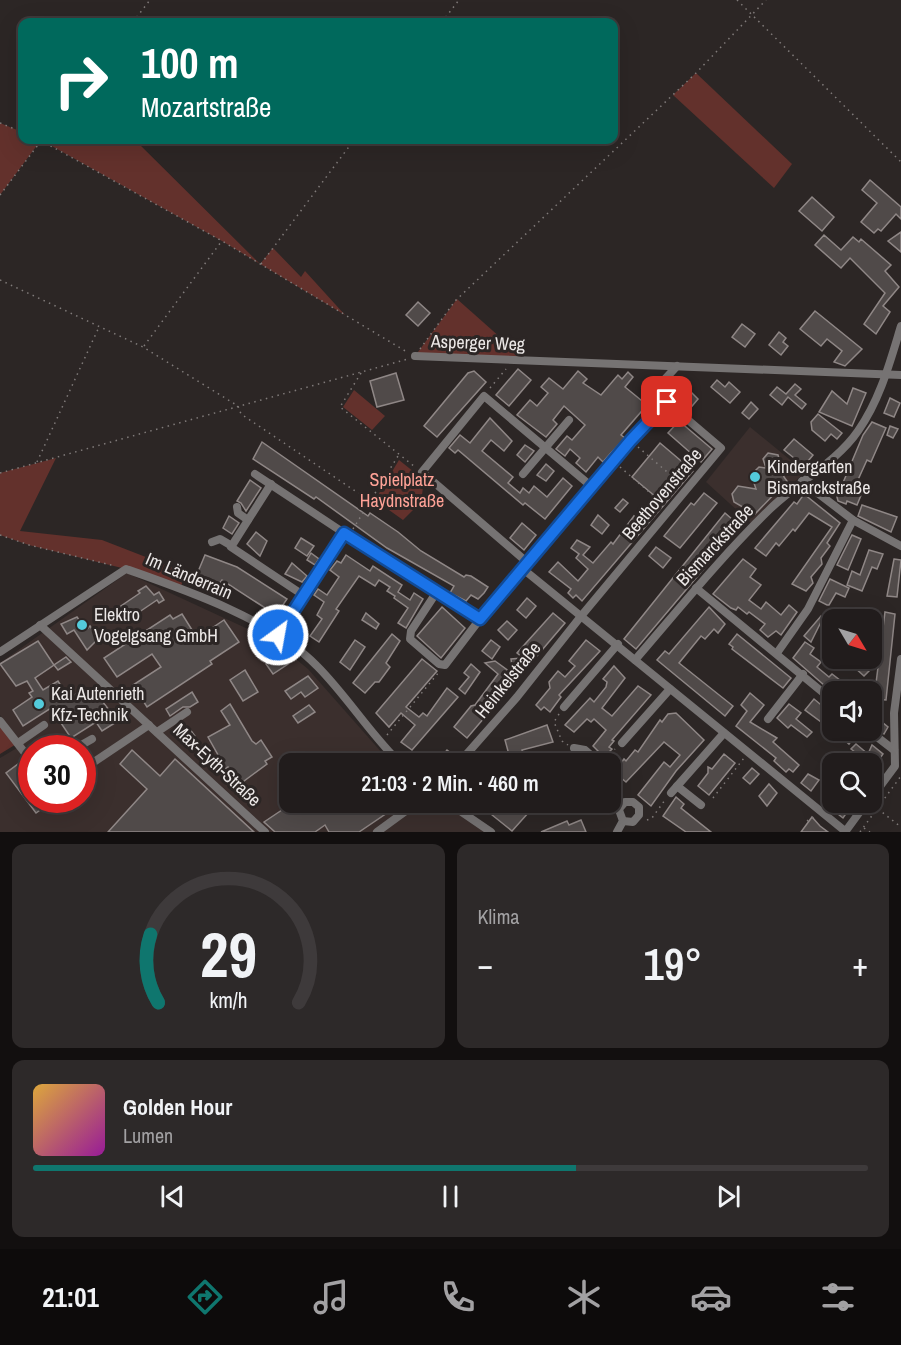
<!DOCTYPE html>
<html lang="de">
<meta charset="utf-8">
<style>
body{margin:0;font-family:"Archivo Narrow",sans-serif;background:#2d2929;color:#f1f3f6;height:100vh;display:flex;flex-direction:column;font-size:22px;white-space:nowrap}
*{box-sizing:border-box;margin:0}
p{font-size:20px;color:#a2a1a3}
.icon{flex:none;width:33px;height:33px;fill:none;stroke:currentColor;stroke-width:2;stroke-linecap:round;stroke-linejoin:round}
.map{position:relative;height:832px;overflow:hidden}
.panel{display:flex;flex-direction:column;gap:12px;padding:12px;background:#120f0f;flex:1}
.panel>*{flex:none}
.top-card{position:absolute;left:18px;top:18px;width:600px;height:126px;border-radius:12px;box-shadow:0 6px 24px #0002,0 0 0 2px #3e3a3b;background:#00695c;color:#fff;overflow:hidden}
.needle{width:39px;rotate:128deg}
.controls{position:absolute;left:822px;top:609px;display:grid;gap:12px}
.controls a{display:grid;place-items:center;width:60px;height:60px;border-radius:12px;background:#211c1c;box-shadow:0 6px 24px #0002,0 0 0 2px #3e3a3b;font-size:30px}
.speed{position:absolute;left:18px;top:735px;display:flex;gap:12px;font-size:30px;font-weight:700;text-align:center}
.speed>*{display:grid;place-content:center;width:78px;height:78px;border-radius:50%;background:#211c1c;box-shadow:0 6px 24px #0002,0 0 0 2px #3e3a3b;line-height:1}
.speed .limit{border:9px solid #d22;background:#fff;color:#111}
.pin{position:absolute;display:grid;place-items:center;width:51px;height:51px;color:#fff;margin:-26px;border-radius:12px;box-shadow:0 3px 9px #0006}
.me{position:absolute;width:66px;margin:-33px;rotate:32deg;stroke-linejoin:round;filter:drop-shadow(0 0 4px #0008)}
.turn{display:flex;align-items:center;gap:21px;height:126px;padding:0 24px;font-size:27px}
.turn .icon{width:78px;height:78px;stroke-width:2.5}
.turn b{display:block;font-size:42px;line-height:51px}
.big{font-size:45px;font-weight:600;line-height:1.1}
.panel .widget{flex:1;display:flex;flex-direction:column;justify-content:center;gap:9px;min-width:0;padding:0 21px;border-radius:12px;background:#2d2929}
.panel .dial{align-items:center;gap:0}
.dial svg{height:156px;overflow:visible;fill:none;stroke:#3e3a3b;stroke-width:7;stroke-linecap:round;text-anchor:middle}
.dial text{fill:#f1f3f6;stroke:none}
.song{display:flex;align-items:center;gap:18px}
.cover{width:72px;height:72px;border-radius:9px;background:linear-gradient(135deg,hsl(40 70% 55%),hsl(300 70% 35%))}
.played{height:6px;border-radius:3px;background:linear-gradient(90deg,#0f766e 65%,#3e3a3b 65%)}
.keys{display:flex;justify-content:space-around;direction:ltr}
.heat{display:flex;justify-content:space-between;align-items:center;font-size:33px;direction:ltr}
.panel .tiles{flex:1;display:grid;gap:12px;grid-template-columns:1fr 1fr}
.widget:last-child{grid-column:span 2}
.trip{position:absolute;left:279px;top:753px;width:342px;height:60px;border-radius:12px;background:#211c1c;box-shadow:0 6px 24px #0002,0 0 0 2px #3e3a3b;font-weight:600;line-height:60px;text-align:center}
.dock{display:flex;height:96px;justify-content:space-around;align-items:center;background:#0d0b0b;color:#a2a1a3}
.dock .icon{width:42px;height:42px}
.dock .active{color:#0f766e}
.dock b{font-size:27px;color:#f1f3f6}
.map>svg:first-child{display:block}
.built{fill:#3b2f2d;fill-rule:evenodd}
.green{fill:#63312c}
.building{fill:#504a49;stroke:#8f8786;stroke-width:1.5}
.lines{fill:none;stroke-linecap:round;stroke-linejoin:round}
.path{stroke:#807b7a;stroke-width:1.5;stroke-dasharray:1.5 4.5;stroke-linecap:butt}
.minor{stroke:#767373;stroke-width:8}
.route-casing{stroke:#114b97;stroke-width:15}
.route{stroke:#1a73e8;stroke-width:10}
.poi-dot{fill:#53cbdb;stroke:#2c2625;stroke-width:2}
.labels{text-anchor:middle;stroke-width:6;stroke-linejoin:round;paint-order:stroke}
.street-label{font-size:18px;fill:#ece8e7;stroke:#2c2625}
.poi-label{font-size:18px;fill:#ece8e7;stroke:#2c2625;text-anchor:start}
.park-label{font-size:18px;fill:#ffa297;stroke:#2c2625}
</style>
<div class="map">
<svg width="901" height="832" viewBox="0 0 901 832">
<rect width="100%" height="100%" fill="#2c2625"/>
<g class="built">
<polygon points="750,427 805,472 751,523 706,482"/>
<path d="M127 573 274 641 308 669 391 763 290 764V802L442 803 486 832H0V758L22 745 0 715V663ZM32 748H82V800H32Z"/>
</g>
<g class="green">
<polygon points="696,73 792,164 774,188 673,95"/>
<polygon points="0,123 22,132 22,140 135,140 260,264 273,248 301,277 305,271 345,315 222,241 41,140 0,195"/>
<polygon points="457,299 527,361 415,356"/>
<polygon points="354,390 385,416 372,430 343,407"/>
<polygon points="56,458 20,531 102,540 187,573 180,588 126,569 29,545 0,535 0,473"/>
<polygon points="399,460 424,480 421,502 403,520 375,500"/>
<polygon points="0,721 18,743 0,754"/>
</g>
<g class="building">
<polygon points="870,180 901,207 901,219 896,214 881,231 878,229 874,233 861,222 877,203 862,190"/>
<polygon points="812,197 834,217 822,231 799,211"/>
<polygon points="901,232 901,252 888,241"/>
<polygon points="824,235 841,250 853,237 859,242 861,239 891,265 885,271 899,287 883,306 890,312 876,334 864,324 885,293 850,258 841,268 815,245"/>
<polygon points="418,302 430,313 418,326 406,315"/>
<polygon points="815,311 862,349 845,366 834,362 842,351 827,339 821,346 800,329"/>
<polygon points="742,324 755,334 745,347 732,337"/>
<polygon points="779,332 786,338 783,342 788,346 781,355 769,345"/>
<polygon points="518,369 531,380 509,406 496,395"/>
<polygon points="474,371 486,382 437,437 424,426 468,373"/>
<polygon points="578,371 587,379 583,383 601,395 618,375 622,379 628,372 633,377 625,387 647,405 621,435 625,438 610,454 603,462 598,457 586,472 576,463 580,458 570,449 565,456 556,449 567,436 572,440 585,425 564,406 553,420 557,424 546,437 517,415 530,400 537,406 548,393 541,387 549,378 563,389"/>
<polygon points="396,373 404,400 377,407 370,381"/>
<polygon points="717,380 725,387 729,382 740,392 730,403 711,387"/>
<polygon points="795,384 801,389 795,395 806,404 802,409 788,397 782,405 770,395 777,387 786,394"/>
<polygon points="853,388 866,393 852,426 819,412 832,391 847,404"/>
<polygon points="692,393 698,399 688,411 676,401 679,397 684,401"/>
<polygon points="890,398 900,403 894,417 884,413"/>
<polygon points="751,402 758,409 749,419 742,413"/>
<polygon points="818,414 842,433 837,439 831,434 825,441 812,430 811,422"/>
<polygon points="490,418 512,441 504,451 491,440 482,451 513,477 508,483 520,493 523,488 529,493 534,486 547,497 563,478 572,486 545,519 525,503 523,505 458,450 455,453 449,448 460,435 470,443"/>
<polygon points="679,421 712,449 701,462 668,433"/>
<polygon points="872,422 886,428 871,462 867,460 857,482 864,488 857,505 847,501 846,504 838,501 837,497 863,435"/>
<polygon points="890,426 898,429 893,438 887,435"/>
<polygon points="794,439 813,455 804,466 784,450"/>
<polygon points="262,442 368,516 370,513 398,532 421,551 464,577 466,575 471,576 488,587 484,593 478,599 471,595 466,601 450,593 454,586 387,548 316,497 314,499 253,459"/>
<polygon points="660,443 693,471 582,601 576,595 573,598 568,593 571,589 549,572 558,562 578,581 588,569 576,558 579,554 571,548 577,540 590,547 583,555 593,563 611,542 613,544 634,516 637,519 643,513 656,497 632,477"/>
<polygon points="525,445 534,451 525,462 517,455"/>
<polygon points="768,453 778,455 784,477 789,484 784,484 755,514 734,502 732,494 738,486 756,489 753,480 757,476 755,471 759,467 766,468 763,459"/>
<polygon points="546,464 554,471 546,481 537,475"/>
<polygon points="250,480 261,488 246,511 241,503 237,501"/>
<polygon points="704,493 717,503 680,548 664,536 691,503 694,505"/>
<polygon points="804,494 840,523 827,543 830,546 821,558 822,564 811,577 813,583 806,591 792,584 832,527 809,513 795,531 793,529 779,546 776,543 766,556 755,548 794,502 797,504"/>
<polygon points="623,499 628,503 620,512 615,508"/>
<polygon points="862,505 897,517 891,532 858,516"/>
<polygon points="725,513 740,526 636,649 624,639"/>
<polygon points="598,515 609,525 602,534 591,525"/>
<polygon points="229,516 239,523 232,534 223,528"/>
<polygon points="522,523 536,535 524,550 510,538"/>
<polygon points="256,532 267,541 260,556 247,544"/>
<polygon points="852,535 861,539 848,570 837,565"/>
<polygon points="301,538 314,546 307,556 295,548"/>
<polygon points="656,547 671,558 663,568 649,556"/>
<polygon points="869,550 883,554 877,569 872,567 862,591 847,585 852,571 860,575"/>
<polygon points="311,553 319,559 315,565 307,560"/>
<polygon points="205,555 237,567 287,599 276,615 222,580 219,584 197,574"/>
<polygon points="346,555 370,571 373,566 402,585 398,592 410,600 414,593 423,599 406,628 398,623 408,608 394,598 395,596 387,591 390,587 379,580 375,586 359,576 336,609 339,611 319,642 310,636 322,619 317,615 324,602 314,595 318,589 327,595 339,577 330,570 337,561 341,563"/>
<polygon points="743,559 756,569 750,577 761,585 749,600 761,609 766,602 781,615 789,605 797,612 781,635 776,631 768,637 760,630 765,624 749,612 747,614 738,607 736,610 731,608 713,594"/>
<polygon points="894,559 901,560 897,597 887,596"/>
<polygon points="292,563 307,576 302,582 285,574"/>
<polygon points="830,579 849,588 845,597 836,593 829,605 827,605 819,601"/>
<polygon points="146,586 154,595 159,592 164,600 159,603 157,600 126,621 118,608 140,593 138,591"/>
<polygon points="527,598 536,606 526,618 517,610"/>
<polygon points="442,607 465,628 441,658 417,636"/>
<polygon points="709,607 725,624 718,633 714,629 705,639 701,636 679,663 733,706 725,716 657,660 665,651 669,654"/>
<polygon points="885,612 895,614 886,700 874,699"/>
<polygon points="366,613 379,624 376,629 362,620"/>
<polygon points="553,613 565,623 467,738 454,727 471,706 475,705 498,674 485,663 495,661 513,674 511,659 523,658 517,653"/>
<polygon points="182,614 197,638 224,620 239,642 210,661 212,664 147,707 133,685 161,667 152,654 117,677 104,658 170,615 173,619"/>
<polygon points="821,616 823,618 811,642 804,636"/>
<polygon points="77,617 82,624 84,622 88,628 90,626 98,639 87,650 74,630 67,634 61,624"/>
<polygon points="507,621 517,630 508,640 498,630"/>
<polygon points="392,634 400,641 386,663 390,667 379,682 375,682 365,693 353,683"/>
<polygon points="737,634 791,678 783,688 732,649 733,647 729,644"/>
<polygon points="355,640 365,647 350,670 340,662"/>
<polygon points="491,640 500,647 492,659 482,651"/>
<polygon points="586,640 600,651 559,695 561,697 550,712 544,707 541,710 536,705 550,688 549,682 558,671 565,677 575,666 569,661"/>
<polygon points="38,641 54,665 35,678 43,690 58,681 68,697 82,692 89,702 98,696 118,721 102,731 96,722 71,738 51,708 23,726 13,710 32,697 29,693 33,691 27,681 16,686 0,664"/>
<polygon points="805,642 814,648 810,654 821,662 817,667 829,677 832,674 841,681 839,684 848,692 832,692 793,658"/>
<polygon points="278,650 288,664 273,674 266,664 274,659 271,655"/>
<polygon points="66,657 71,662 58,670 54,665"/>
<polygon points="844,658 855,658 869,671 864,676"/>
<polygon points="422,659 437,671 406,707 419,717 423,713 427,716 447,688 458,697 412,750 401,742 415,725 401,713 389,727 376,713"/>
<polygon points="471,664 480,672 465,694 459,689 469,677 464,673"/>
<polygon points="614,666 625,678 602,708 612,716 638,686 651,695 612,740 614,741 609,747 612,749 604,757 593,746 606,730 594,719 591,722 587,719 574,732 565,725 590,698 594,702 606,687 607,682 603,679"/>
<polygon points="245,670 258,692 243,701 230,680"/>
<polygon points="308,676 318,688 305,697 301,692 291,699 285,691"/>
<polygon points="192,692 198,702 190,707 183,707 170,716 166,709"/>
<polygon points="750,693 764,705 750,722 777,738 773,742 799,765 793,772 789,769 786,772 774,761 776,758 736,726 747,711 741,705"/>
<polygon points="814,699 832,714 832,730 805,710"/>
<polygon points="230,704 252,741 256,744 261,740 272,757 265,761 267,764 240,784 228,767 220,772 216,766 222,762 208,737 230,725 221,711"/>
<polygon points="789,704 801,713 796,719 812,732 807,737 791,725 788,728 777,718"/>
<polygon points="309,705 315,712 298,723 293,716"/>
<polygon points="676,713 704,740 676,771 651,806 638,795 664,762 670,767 680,755 664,742 626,782 614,772 624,759 626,761 635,750 638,752 660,720 662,722 668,714"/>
<polygon points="872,714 888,727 884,734 872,725"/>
<polygon points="547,725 553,742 522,750 524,757 511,762 505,740"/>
<polygon points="189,728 195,736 184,744 179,735"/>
<polygon points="834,730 852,730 856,734 849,744"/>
<polygon points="856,744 868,754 872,745 883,754 876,764 854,764 860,756 851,749"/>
<polygon points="132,750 160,776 175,759 254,832 108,832 147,789 120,764"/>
<polygon points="447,750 455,756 448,764 436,764"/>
<polygon points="724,754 735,763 709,795 698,786 708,773 708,767 712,769"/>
<polygon points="22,761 32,773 32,800 43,800 47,805 36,813 6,773"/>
<polygon points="752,768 759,774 750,784 743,778"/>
<polygon points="808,774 819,780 811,791 801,783"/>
<polygon points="769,784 777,793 767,806 759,796"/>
<polygon points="676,797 684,804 681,808 711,832 686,832 663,816"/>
<polygon points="294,802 380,802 387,813 359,832 329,832 325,825 315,832 275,832 264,822"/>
<polygon points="476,802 538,802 512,831"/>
<polygon points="832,802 854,802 843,818 834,811 838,807"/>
<polygon points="812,817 820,826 828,832 801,832"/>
<polygon points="581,820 586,832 541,832 567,821 569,825"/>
</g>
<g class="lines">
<g class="path">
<polyline points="737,0 901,162"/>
<polyline points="133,22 150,0"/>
<polyline points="442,22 459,0"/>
<polyline points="0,123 22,132"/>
<polyline points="40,140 222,241 407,352"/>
<polyline points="0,195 41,141"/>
<polyline points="261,264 354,140"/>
<polyline points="0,280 143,347 238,406 241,414 370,501"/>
<polyline points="144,346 221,242"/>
<polyline points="420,349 455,301 696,73 766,0"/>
<polyline points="361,373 340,407 415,467"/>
<polyline points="490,388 506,369"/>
<polyline points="638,447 680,483"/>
<polyline points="37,462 99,327"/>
<polyline points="620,467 662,503"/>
<polyline points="0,473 408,359"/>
<polyline points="353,529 398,456"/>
<polyline points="0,535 29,545 115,566"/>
<polyline points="559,714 554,722 562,741 568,745"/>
<polyline points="387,735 439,672"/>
<polyline points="606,758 615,749"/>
<polyline points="713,798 744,758"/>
<polyline points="878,809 901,827"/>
<polyline points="647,820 652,818 665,800"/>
<polyline points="807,821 815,816"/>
<polyline points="864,828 870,832"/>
<polyline points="860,832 901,776"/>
</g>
<g class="minor">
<polyline points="415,356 901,375"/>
<polyline points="255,474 344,533"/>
<polyline points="523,474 569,420"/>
<polyline points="802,481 853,520 901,546"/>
<polyline points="271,484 231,547 303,595"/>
<polyline points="237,507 238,513 248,520"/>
<polyline points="212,542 220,539 232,546"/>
<polyline points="528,563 422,472 484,396 591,486"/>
<polyline points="523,569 845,831"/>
<polyline points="696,588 832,700"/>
<polyline points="436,593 411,631 410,639 439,664 445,665 480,619"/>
<polyline points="40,625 265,832"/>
<polyline points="278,635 344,533 480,619 613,461 667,402"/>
<path d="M0 652 126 569C186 590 273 620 317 666 347 696 370 734 401 764"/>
<polyline points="777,653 808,609 853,520"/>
<path d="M635 660C679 609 721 557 769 510 796 483 836 463 858 431 880 400 890 362 901 326"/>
<polyline points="564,707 618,644"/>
<polyline points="768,719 803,674"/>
<polyline points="0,721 32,762"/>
<polyline points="868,730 894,750"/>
<polyline points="157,732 187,712"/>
<polyline points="18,743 44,725"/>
<polyline points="622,743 670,689"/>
<polyline points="66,748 70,748"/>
<polyline points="76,748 92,739"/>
<polyline points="574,748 585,750 601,764"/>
<polyline points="458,764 517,697 582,615 721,448 654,391 677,366"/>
<polyline points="82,770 149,725"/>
<polyline points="610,785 623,821 617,832"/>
<polyline points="677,786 701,805"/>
<polyline points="671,793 724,733"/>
<polyline points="872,797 895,766 894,713 901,659"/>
<polyline points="447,802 491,832"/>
<polyline points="619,809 625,802 633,802 639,807 639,815 633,822 623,821"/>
<polyline points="377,832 418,802"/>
<polyline points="845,832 867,802"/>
</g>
</g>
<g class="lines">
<g class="route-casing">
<polyline id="route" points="278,635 344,533 480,619 631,440 667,402"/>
</g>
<use href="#route" class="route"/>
</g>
<g class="poi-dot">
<circle cx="755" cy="477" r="6"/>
<circle cx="82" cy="625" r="6"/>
<circle cx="39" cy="704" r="6"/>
</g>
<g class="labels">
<g class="street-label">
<text transform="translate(478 343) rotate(2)" y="6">Asperger Weg</text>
<text transform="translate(662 494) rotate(-50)" y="6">Beethovenstraße</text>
<text transform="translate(715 545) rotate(-47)" y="6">Bismarckstraße</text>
<text transform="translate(189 576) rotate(23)" y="6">Im Länderrain</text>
<text transform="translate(508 680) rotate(-51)" y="6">Heinkelstraße</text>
<text transform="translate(217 765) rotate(43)" y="6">Max-Eyth-Straße</text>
</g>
<g class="poi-label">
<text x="767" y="473">Kindergarten<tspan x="767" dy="21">Bismarckstraße</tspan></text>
<text x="94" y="621">Elektro<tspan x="94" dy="21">Vogelgsang GmbH</tspan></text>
<text x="51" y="700">Kai Autenrieth<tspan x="51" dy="21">Kfz-Technik</tspan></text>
</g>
<g class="park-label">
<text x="402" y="486">Spielplatz<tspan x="402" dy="21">Haydnstraße</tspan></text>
</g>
</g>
</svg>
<div class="controls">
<a><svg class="needle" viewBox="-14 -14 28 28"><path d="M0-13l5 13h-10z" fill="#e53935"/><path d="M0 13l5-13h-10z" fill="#a2a1a3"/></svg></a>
<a><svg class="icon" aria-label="sound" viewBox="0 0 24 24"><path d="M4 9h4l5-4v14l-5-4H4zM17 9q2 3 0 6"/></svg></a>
<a><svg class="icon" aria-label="search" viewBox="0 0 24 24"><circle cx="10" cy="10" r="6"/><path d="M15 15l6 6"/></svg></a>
</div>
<div class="speed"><div class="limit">30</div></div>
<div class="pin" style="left:667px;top:402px;background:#d93025"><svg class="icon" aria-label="arrive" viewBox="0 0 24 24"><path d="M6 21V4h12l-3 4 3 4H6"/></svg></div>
<svg class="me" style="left:278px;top:635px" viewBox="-20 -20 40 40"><circle r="17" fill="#1a73e8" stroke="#fff" stroke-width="3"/><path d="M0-11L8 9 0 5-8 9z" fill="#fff"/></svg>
<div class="trip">21:03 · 2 Min. · 460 m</div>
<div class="top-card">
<div class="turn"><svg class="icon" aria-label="right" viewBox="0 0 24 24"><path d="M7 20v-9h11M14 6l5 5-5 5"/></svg><div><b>100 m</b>Mozartstraße</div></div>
</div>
</div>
<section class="panel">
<div class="tiles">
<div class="widget dial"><svg viewBox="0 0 100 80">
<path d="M14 69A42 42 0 1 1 86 69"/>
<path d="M14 69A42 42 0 0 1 10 34" stroke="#0f766e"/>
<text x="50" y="56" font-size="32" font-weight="700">29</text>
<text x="50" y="72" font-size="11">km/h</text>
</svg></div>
<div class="widget"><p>Klima</p>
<div class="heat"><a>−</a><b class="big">19°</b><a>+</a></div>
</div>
<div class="widget">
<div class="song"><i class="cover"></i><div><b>Golden Hour</b><p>Lumen</p></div></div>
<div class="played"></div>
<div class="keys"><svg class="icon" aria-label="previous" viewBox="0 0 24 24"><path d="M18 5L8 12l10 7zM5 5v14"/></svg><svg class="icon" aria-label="pause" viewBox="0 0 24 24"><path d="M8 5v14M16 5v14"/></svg><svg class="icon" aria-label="next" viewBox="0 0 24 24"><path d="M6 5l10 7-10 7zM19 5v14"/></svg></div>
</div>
</div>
</section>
<nav class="dock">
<b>21:01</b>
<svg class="icon active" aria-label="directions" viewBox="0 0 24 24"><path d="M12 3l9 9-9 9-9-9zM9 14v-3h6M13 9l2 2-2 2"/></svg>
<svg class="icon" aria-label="music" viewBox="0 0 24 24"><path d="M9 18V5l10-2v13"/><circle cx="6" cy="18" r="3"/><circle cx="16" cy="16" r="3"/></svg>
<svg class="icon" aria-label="phone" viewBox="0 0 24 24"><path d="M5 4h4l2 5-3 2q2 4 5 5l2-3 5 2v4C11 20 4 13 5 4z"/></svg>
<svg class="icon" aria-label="climate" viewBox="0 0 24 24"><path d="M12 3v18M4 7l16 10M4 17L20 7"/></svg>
<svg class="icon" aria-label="car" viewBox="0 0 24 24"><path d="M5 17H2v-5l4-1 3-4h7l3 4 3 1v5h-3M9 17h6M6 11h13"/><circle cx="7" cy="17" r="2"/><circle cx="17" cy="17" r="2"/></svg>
<svg class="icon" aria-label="filters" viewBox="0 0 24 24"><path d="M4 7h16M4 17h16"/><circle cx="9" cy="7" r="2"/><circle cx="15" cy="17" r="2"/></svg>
</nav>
